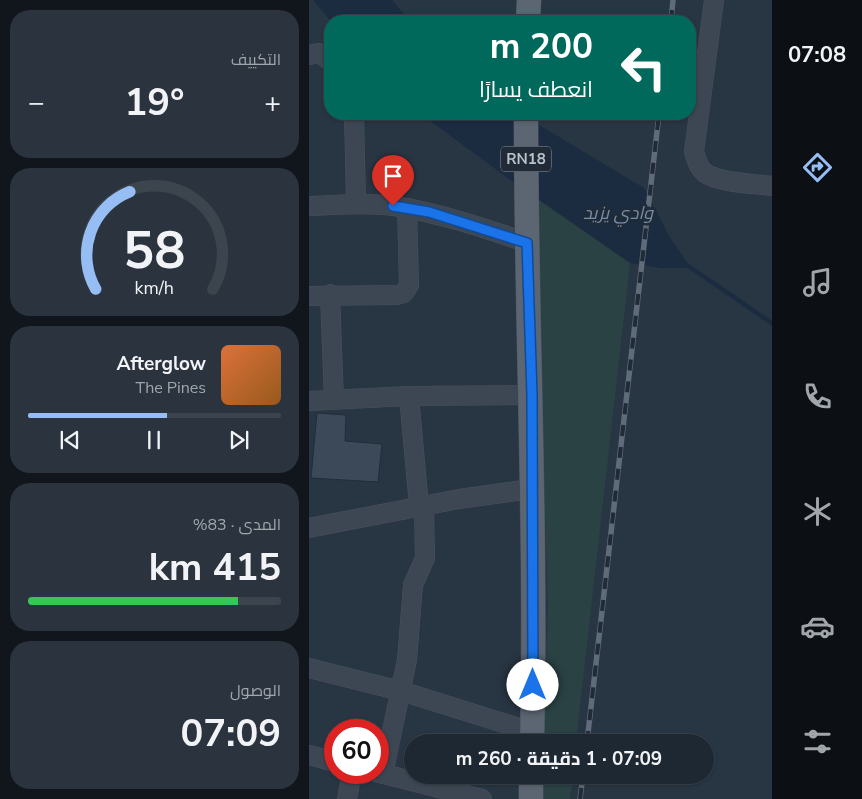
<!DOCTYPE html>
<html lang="ar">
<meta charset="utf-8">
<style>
body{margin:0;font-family:"Nunito Sans",Cairo,sans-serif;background:#2b343e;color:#f1f3f6;direction:rtl;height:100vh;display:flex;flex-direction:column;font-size:19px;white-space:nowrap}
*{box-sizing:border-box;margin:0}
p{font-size:16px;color:#a1a6ac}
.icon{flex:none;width:28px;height:28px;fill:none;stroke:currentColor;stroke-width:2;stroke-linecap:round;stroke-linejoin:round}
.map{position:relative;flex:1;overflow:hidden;direction:ltr}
.side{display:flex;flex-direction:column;gap:10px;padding:10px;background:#10161c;width:309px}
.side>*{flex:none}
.banner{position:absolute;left:15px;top:15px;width:372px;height:105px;border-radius:20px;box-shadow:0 1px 4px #0004,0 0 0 1px #3c444d;direction:rtl;background:#00695c;color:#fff;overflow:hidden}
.speed{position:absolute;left:15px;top:719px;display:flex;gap:10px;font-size:25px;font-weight:700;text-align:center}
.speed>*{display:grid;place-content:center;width:65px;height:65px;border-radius:50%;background:#1e2832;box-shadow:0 1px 4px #0004,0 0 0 1px #3c444d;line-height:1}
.speed .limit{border:8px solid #d22;background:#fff;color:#111}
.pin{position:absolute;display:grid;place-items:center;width:42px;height:42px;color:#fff;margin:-51px -21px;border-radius:50% 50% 50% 0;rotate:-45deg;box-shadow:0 0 5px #0007}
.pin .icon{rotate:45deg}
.me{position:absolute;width:55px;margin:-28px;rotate:0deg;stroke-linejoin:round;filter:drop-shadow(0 0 4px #0008)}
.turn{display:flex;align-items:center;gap:18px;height:105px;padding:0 20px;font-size:22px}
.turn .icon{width:65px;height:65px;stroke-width:2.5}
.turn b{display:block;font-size:35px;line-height:42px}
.big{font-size:38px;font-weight:700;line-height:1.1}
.side .card{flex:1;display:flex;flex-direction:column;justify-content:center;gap:8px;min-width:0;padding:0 18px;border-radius:20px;background:#2b343e}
.side .dial{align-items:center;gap:0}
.dial svg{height:130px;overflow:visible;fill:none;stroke:#3c444d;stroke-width:7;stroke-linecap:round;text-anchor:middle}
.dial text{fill:#f1f3f6;stroke:none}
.song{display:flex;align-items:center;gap:15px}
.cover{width:60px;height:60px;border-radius:8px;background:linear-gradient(135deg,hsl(20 70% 55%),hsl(30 70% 35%))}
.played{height:5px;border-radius:2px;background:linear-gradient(90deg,#96bef5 55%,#3c444d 55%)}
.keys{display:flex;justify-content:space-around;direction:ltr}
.heat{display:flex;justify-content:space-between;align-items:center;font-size:28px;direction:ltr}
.charge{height:8px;border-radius:4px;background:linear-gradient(90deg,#34c759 83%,#3c444d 0)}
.trip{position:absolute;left:95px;top:734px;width:310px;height:50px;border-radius:25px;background:#1e2832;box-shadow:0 1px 4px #0004,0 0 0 1px #3c444d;font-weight:700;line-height:50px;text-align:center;direction:rtl}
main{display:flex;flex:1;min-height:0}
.tab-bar{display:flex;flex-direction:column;width:90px;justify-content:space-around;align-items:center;background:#0c1014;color:#a1a6ac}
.tab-bar .icon{width:35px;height:35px}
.tab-bar .active{color:#96bef5}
.tab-bar b{font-size:22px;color:#f1f3f6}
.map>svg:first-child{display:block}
.green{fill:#2a4244}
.water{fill:#1b2c41}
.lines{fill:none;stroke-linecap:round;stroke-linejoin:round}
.stream{stroke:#1b2c41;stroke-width:4.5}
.building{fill:#3b4959;stroke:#232d3a}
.minor-casing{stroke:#49525f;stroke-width:20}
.major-casing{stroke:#49525f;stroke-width:25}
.minor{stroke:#3d4753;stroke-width:19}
.major{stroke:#5b6672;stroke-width:24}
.rail-casing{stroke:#5f6b79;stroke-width:5.5}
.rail{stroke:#212b38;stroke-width:4;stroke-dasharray:11;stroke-linecap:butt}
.route-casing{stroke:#114b97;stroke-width:12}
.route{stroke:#1a73e8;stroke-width:9}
.labels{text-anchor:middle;stroke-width:5;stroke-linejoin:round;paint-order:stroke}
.shield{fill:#212b38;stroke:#8c95a0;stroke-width:1}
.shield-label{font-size:15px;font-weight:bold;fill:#bac2cc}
.water-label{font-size:18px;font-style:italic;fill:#758da9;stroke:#212b38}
</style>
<main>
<nav class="tab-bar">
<b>07:08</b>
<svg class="icon active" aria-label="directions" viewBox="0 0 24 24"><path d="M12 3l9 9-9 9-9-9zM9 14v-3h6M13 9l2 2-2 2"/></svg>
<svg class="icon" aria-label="music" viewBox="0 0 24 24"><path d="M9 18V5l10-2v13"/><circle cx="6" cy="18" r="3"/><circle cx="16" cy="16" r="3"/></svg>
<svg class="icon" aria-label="phone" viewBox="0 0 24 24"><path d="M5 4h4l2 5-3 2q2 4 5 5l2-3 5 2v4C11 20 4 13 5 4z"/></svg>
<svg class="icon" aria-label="climate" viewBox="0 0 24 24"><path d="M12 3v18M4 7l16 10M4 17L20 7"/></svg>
<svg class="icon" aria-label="car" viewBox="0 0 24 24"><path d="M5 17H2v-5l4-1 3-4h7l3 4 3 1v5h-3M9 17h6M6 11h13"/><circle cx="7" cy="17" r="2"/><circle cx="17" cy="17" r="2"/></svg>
<svg class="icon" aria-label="filters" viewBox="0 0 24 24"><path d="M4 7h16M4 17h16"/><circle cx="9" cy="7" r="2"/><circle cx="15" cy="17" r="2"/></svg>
</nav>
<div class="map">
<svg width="464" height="799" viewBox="0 0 464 799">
<rect width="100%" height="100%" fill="#283543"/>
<g class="green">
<polygon points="226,196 321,263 267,742 233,742 239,610"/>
<polygon points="230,775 264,775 261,799 229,799"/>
</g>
<g class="water">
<polygon points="4,0 83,0 101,21 22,21"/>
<polygon points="112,114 212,114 335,188 360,236 382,268 352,268 321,263 204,182"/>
</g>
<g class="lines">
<polyline class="stream" points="378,265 464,324"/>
</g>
<polygon class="building" points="8,413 37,415 36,441 73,444 69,482 2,478"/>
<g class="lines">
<g class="minor-casing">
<g id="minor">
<path d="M405 0 385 152C388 160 389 168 396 173 410 183 446 184 464 186"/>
<polyline points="0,55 10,53 21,61"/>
<polyline points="45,114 47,204"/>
<path d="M0 206C28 205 57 202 85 206 131 213 175 228 219 243"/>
<polyline points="21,294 25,400"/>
<polyline points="0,296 88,295 95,293 100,285 98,208"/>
<polyline points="100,396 223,395"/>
<polyline points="0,401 100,396 110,506"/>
<polyline points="0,528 150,499 222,489"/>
<polyline points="0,668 92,691 223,732"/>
<polyline points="0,755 26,762"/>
<polyline points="67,772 173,799"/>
<polyline points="74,774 98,660 104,585 116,558 115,505"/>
<polyline points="38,799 43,772"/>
</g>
</g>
<g class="major-casing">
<g id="major">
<polyline points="219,21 220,0"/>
<path d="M217 114C217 323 228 533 223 742"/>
<polyline points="222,799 222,775"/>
</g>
</g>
<use href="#minor" class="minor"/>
<use href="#major" class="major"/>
<g class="rail-casing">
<g id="rail">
<polyline points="362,21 364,0"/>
<polyline points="278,742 350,114"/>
<polyline points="271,799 274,775"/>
</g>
</g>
<use href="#rail" class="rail"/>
</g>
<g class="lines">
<g class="route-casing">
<polyline id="route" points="84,206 120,212 218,243 223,395 224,685"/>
</g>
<use href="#route" class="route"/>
</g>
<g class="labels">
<rect class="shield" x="192" y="146.5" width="50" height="25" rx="4"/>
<g class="shield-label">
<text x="217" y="164">RN18</text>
</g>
<g class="water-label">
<text x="309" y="219">وادي يزيد</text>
</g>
</g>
</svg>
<div class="speed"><div class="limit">60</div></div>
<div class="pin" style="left:84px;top:206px;background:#d93025"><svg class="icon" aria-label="arrive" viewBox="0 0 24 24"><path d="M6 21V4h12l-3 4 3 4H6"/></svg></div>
<svg class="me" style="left:224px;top:685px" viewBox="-20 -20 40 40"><circle r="19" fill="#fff"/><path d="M0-13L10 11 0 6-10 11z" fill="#1a73e8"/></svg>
<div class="trip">07:09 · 1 دقيقة · 260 m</div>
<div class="banner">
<div class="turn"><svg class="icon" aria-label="left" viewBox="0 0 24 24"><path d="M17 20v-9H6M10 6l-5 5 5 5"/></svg><div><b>200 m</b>انعطف يسارًا</div></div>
</div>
</div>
<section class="side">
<div class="card"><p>التكييف</p>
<div class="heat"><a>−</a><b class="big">19°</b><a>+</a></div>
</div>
<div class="card dial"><svg viewBox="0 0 100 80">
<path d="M14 69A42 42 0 1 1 86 69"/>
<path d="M14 69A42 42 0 0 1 35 9" stroke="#96bef5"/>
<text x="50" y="56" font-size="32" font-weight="700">58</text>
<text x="50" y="72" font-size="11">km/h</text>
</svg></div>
<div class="card">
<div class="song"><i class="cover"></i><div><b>Afterglow</b><p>The Pines</p></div></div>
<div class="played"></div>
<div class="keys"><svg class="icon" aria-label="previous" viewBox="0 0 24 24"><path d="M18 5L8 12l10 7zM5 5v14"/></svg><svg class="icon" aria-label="pause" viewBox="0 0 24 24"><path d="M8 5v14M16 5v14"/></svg><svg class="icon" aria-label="next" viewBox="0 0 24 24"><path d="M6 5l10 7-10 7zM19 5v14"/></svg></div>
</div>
<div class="card"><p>المدى · 83%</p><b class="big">415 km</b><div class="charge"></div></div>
<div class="card"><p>الوصول</p><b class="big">07:09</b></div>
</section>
</main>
